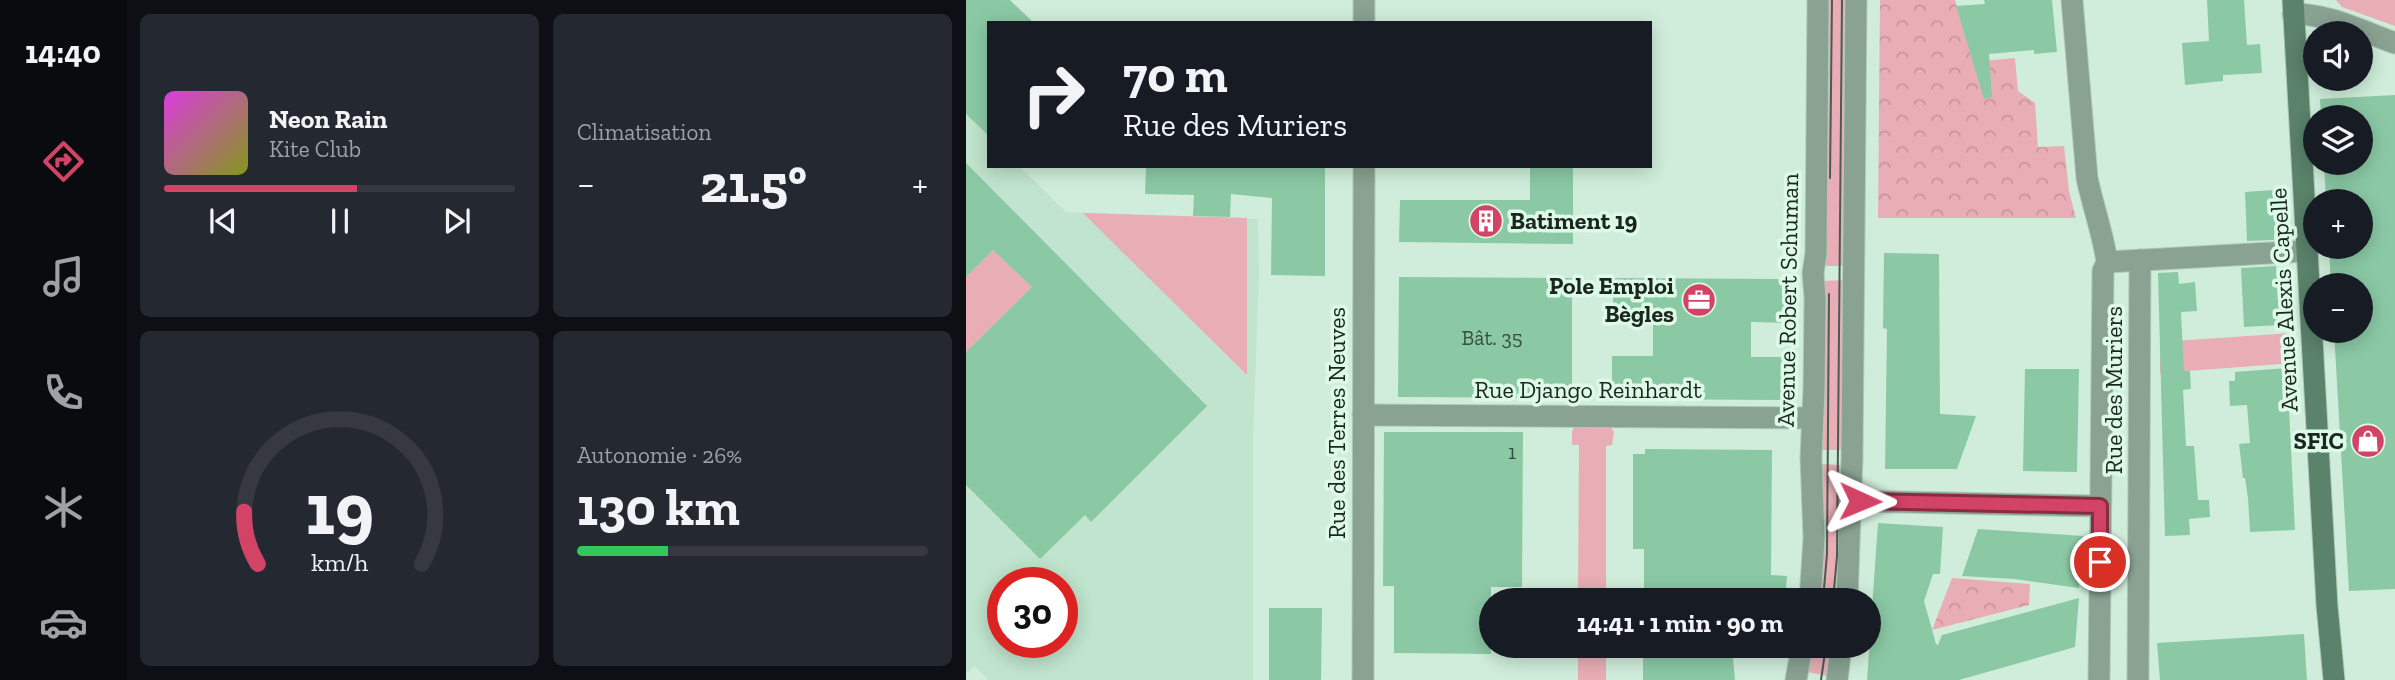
<!DOCTYPE html>
<html lang="fr">
<meta charset="utf-8">
<style>
body{margin:0;font-family:"Zilla Slab",serif;background:#242831;color:#f1f3f6;height:100vh;display:flex;flex-direction:column;font-size:26px;white-space:nowrap}
*{box-sizing:border-box;margin:0}
p{font-size:23px;color:#9ea1a6}
.icon{flex:none;width:38px;height:38px;fill:none;stroke:currentColor;stroke-width:2;stroke-linecap:round;stroke-linejoin:round}
.map{position:relative;flex:1;overflow:hidden}
.side{display:flex;flex-direction:column;gap:14px;padding:14px;background:#0d0f14;width:840px}
.side>*{flex:none}
.hud{position:absolute;left:21px;top:21px;width:665px;height:147px;border-radius:0px;box-shadow:0 4px 18px #0003;background:#171b24;color:#f1f3f6;overflow:hidden}
.fabs{position:absolute;left:1337px;top:21px;display:grid;gap:14px}
.fabs a{display:grid;place-items:center;width:70px;height:70px;border-radius:50%;background:#171b24;box-shadow:0 4px 18px #0003;font-size:35px}
.speed{position:absolute;left:21px;top:567px;display:flex;gap:14px;font-size:35px;font-weight:700;text-align:center}
.speed>*{display:grid;place-content:center;width:91px;height:91px;border-radius:50%;background:#171b24;box-shadow:0 4px 18px #0003;line-height:1}
.speed .limit{border:10px solid #d22;background:#fff;color:#111}
.pin{position:absolute;display:grid;place-items:center;width:60px;height:60px;color:#fff;margin:-30px;border:4px solid #fff;border-radius:50%;box-shadow:0 2px 7px #0007}
.me{position:absolute;width:77px;margin:-38px;rotate:91deg;stroke-linejoin:round;filter:drop-shadow(0 0 5px #0008)}
.turn{display:flex;align-items:center;gap:24px;height:147px;padding:0 21px;font-size:32px}
.turn .icon{width:91px;height:91px;stroke-width:2.5}
.turn b{display:block;font-size:49px;line-height:60px}
.big{font-size:52px;font-weight:800;line-height:1.1}
.side .widget{flex:1;display:flex;flex-direction:column;justify-content:center;gap:10px;min-width:0;padding:0 24px;border-radius:10px;background:#242831}
.side .dial{align-items:center;gap:0}
.dial svg{height:182px;overflow:visible;fill:none;stroke:#363941;stroke-width:7;stroke-linecap:round;text-anchor:middle}
.dial text{fill:#f1f3f6;stroke:none}
.song{display:flex;align-items:center;gap:21px}
.cover{width:84px;height:84px;border-radius:10px;background:linear-gradient(135deg,hsl(300 70% 55%),hsl(70 70% 35%))}
.played{height:7px;border-radius:4px;background:linear-gradient(90deg,#d34366 55%,#363941 55%)}
.keys{display:flex;justify-content:space-around;direction:ltr}
.heat{display:flex;justify-content:space-between;align-items:center;font-size:38px;direction:ltr}
.charge{height:10px;border-radius:5px;background:linear-gradient(90deg,#34c759 26%,#363941 0)}
.side .tiles{flex:1;display:grid;gap:14px;grid-template-columns:repeat(2,1fr)}
.trip{position:absolute;left:513px;top:588px;width:402px;height:70px;border-radius:35px;background:#171b24;box-shadow:0 4px 18px #0003;font-weight:800;line-height:70px;text-align:center}
main{display:flex;flex:1;min-height:0}
.dock{display:flex;flex-direction:column;width:126px;justify-content:space-around;align-items:center;background:#090b0e;color:#9ea1a6}
.dock .icon{width:49px;height:49px}
.dock .on{color:#d34366}
.dock b{font-size:32px;color:#f1f3f6}
.map>svg:first-child{display:block}
.built{fill:#c0e4ce;fill-rule:evenodd}
.green{fill:#e9aeb5}
.park{fill:url(#park-crowns)}
.building{fill:#8bc9a5}
.lines{fill:none;stroke-linecap:round;stroke-linejoin:round}
.street-casing{stroke:#afc9b9;stroke-width:23}
.secondary-casing{stroke:#afc9b9;stroke-width:23}
.street{stroke:#89a292;stroke-width:21}
.secondary{stroke:#5b826b;stroke-width:21}
.tram{stroke:#4b5b51;stroke-width:2}
.route-casing{stroke:#892c42;stroke-width:18}
.route{stroke:#d34366;stroke-width:12}
.labels{text-anchor:middle;stroke-width:7;stroke-linejoin:round;paint-order:stroke}
.number-label{font-size:21px;fill:#374f40}
.poi-label{font-size:24px;font-weight:bold;fill:#1b261f;stroke:#ddfae8;text-anchor:end}
.street-label{font-size:24px;fill:#1b261f;stroke:#ddfae8}
</style>
<main>
<nav class="dock">
<b>14:40</b>
<svg class="icon on" aria-label="directions" viewBox="0 0 24 24"><path d="M12 3l9 9-9 9-9-9zM9 14v-3h6M13 9l2 2-2 2"/></svg>
<svg class="icon" aria-label="music" viewBox="0 0 24 24"><path d="M9 18V5l10-2v13"/><circle cx="6" cy="18" r="3"/><circle cx="16" cy="16" r="3"/></svg>
<svg class="icon" aria-label="phone" viewBox="0 0 24 24"><path d="M5 4h4l2 5-3 2q2 4 5 5l2-3 5 2v4C11 20 4 13 5 4z"/></svg>
<svg class="icon" aria-label="climate" viewBox="0 0 24 24"><path d="M12 3v18M4 7l16 10M4 17L20 7"/></svg>
<svg class="icon" aria-label="car" viewBox="0 0 24 24"><path d="M5 17H2v-5l4-1 3-4h7l3 4 3 1v5h-3M9 17h6M6 11h13"/><circle cx="7" cy="17" r="2"/><circle cx="17" cy="17" r="2"/></svg>
</nav>
<section class="side">
<div class="tiles">
<div class="widget">
<div class="song"><i class="cover"></i><div><b>Neon Rain</b><p>Kite Club</p></div></div>
<div class="played"></div>
<div class="keys"><svg class="icon" aria-label="previous" viewBox="0 0 24 24"><path d="M18 5L8 12l10 7zM5 5v14"/></svg><svg class="icon" aria-label="pause" viewBox="0 0 24 24"><path d="M8 5v14M16 5v14"/></svg><svg class="icon" aria-label="next" viewBox="0 0 24 24"><path d="M6 5l10 7-10 7zM19 5v14"/></svg></div>
</div>
<div class="widget"><p>Climatisation</p>
<div class="heat"><a>−</a><b class="big">21.5°</b><a>+</a></div>
</div>
<div class="widget dial"><svg viewBox="0 0 100 80">
<path d="M14 69A42 42 0 1 1 86 69"/>
<path d="M14 69A42 42 0 0 1 8 46" stroke="#d34366"/>
<text x="50" y="56" font-size="32" font-weight="700">19</text>
<text x="50" y="72" font-size="11">km/h</text>
</svg></div>
<div class="widget"><p>Autonomie · 26%</p><b class="big">130 km</b><div class="charge"></div></div>
</div>
</section>
<div class="map">
<svg width="1429" height="680" viewBox="0 0 1429 680">
<defs>
<pattern id="park-crowns" width="20" height="18" patternUnits="userSpaceOnUse" patternTransform="scale(1.75)"><rect width="20" height="18" fill="#e9aeb5"/><path d="M2 6a3 3 0 1 1 6 0M12 15a3 3 0 1 1 6 0" fill="none" stroke="#c7969b"/></pattern>
</defs>
<rect width="100%" height="100%" fill="#d0eddb"/>
<path class="built" d="M0 114 23 136V166H53L100 212 292 219 293 276 287 437V680H23L8 666 0 674ZM37 583H96V642H37Z"/>
<g class="green">
<polygon points="861,0 881,0 878,266 858,266"/>
<polygon points="1370,0 1429,0 1429,26 1376,7"/>
<polygon points="117,213 281,218 281,375"/>
<polygon points="27,250 66,287 0,352 0,277"/>
<polygon points="878,280 877,450 856,450 858,281"/>
<polygon points="1326,333 1328,363 1194,373 1194,342"/>
<polygon points="608,427 644,427 648,432 646,445 640,446 640,600 612,600 613,445 606,445 606,432"/>
<polygon points="856,464 876,465 872,600 852,600"/>
<rect x="612" y="646" width="28" height="34"/>
<polygon points="846,646 866,646 861,676 842,672"/>
</g>
<g class="park">
<polygon points="914,0 989,0 1007,62 1049,58 1052,91 1069,103 1072,147 1098,146 1103,191 1110,218 912,218"/>
<polygon points="986,578 1064,584 1063,605 966,630"/>
</g>
<g class="building">
<polygon points="0,0 44,0 68,23 23,23 23,136 0,114"/>
<polygon points="1018,0 1086,0 1091,52 1068,54 1068,50 1023,54 1026,97 1018,99 990,6 1019,4"/>
<polygon points="1241,0 1278,0 1281,45 1294,44 1296,73 1257,75 1257,81 1219,85 1216,43 1243,41"/>
<polygon points="1429,95 1429,589 1383,591 1368,331 1395,331 1395,285 1365,285 1363,247 1395,247 1395,201 1360,201 1358,163 1395,163 1395,117 1355,117 1354,99"/>
<polygon points="0,163 241,406 125,522 119,515 74,559 0,485 0,352 66,287 27,250 0,277"/>
<polygon points="180,166 359,166 359,276 305,275 306,198 265,194 264,217 227,216 228,195 179,194"/>
<polygon points="564,166 607,166 607,244 433,242 434,200 564,200"/>
<polygon points="1307,190 1310,235 1308,235 1308,240 1281,241 1279,192"/>
<polygon points="918,253 973,254 974,414 1010,416 991,469 919,469 921,329 917,328"/>
<polygon points="1310,266 1314,325 1278,327 1275,268"/>
<polygon points="1212,272 1213,284 1229,282 1231,311 1215,312 1218,371 1224,371 1225,389 1217,390 1220,446 1228,446 1232,500 1243,500 1244,517 1223,519 1224,535 1199,536 1192,273"/>
<polygon points="433,277 606,278 606,398 432,397"/>
<polygon points="647,278 820,279 819,323 785,322 785,357 820,357 819,400 646,399 646,356 687,356 687,321 647,321"/>
<polygon points="1321,368 1329,530 1284,532 1282,498 1279,478 1277,478 1273,444 1284,443 1281,405 1264,406 1263,381 1269,381 1269,372"/>
<polygon points="1059,369 1113,369 1111,472 1057,471"/>
<polygon points="418,432 557,432 556,587 525,587 525,654 428,653 428,586 417,586"/>
<polygon points="679,449 806,450 805,575 821,576 819,600 678,600 678,549 667,549 667,454 679,454"/>
<polygon points="912,523 977,527 974,574 967,574 958,601 970,644 972,645 976,635 1113,598 1109,647 993,680 901,680"/>
<polygon points="1012,529 1117,536 1113,588 1048,579 996,576"/>
<polygon points="303,608 356,608 355,680 303,680"/>
<polygon points="1338,634 1341,680 1194,680 1191,643"/>
<polygon points="677,646 766,646 769,680 677,680"/>
</g>
<g class="lines">
<g class="street-casing">
<g id="street">
<path d="M1106 0 1121 178C1127 207 1137 233 1141 262L1341 251"/>
<path d="M1327 14C1361 13 1398 32 1429 43"/>
<polyline points="398,23 398,0"/>
<polyline points="397,415 846,418"/>
<polyline points="886,501 1134,506"/>
<polyline points="844,600 848,538 845,458 848,389 849,298 847,273 850,253 852,0"/>
<polyline points="881,600 886,458 890,0"/>
<polyline points="397,680 398,166"/>
<polyline points="830,680 836,646"/>
<polyline points="871,680 875,646"/>
<polyline points="1133,680 1137,271 1141,262"/>
<polyline points="1172,680 1174,260"/>
</g>
</g>
<g class="secondary-casing">
<polyline id="secondary" points="1327,0 1361,606 1368,680"/>
</g>
<use href="#street" class="street"/>
<use href="#secondary" class="secondary"/>
<g class="tram">
<polyline points="864,178 866,0"/>
<polyline points="857,600 861,554 863,294"/>
<polyline points="867,600 871,556 876,0"/>
<polyline points="855,680 860,646"/>
</g>
</g>
<g class="lines">
<g class="route-casing">
<polyline id="route" points="894,501 1134,506 1134,562"/>
</g>
<use href="#route" class="route"/>
</g>
<defs>
<g id="building-disc" transform="scale(1.75)"><circle r="9.5" fill="#d34366" stroke="#ddfae8"/><path d="M-4-6H4V6H1V3H-1V6H-4ZM-2.5-4.3h1.7v1.8h-1.7ZM.8-4.3h1.7v1.8H.8ZM-2.5-1h1.7V.8h-1.7ZM.8-1h1.7V.8H.8Z" fill="#fff"/></g>
<g id="office-disc" transform="scale(1.75)"><circle r="9.5" fill="#d34366" stroke="#ddfae8"/><path d="M-6-3h4V-5.5h4V-3h4V5H-6ZM-1-4.5V-3h2v-1.5ZM-6 0V1H6V0Z" fill="#fff"/></g>
<g id="shop-disc" transform="scale(1.75)"><circle r="9.5" fill="#d34366" stroke="#ddfae8"/><path d="M-5-2.5h2.3a2.7 3.5 0 0 1 5.4 0H5L5.5 6h-11ZM-1.5-2.5h3a1.5 2.3 0 0 0-3 0Z" fill="#fff"/></g>
</defs>
<g fill-rule="evenodd">
<use href="#building-disc" x="520" y="221"/>
<use href="#office-disc" x="733" y="300"/>
<use href="#shop-disc" x="1402" y="441"/>
</g>
<g class="labels">
<g class="number-label">
<text x="526" y="345">Bât. 35</text>
<text x="546" y="459">1</text>
</g>
<g class="poi-label">
<text x="544" y="229" text-anchor="start">Batiment 19</text>
<text x="708" y="294">Pole Emploi<tspan x="708" dy="28">Bègles</tspan></text>
<text x="1378" y="449">SFIC</text>
</g>
<g class="street-label">
<text transform="translate(822 300) rotate(-89)" y="8">Avenue Robert Schuman</text>
<text transform="translate(1318 300) rotate(-93)" y="8">Avenue Alexis Capelle</text>
<text x="622" y="398">Rue Django Reinhardt</text>
<text transform="translate(1148 390) rotate(-90)" y="8">Rue des Muriers</text>
<text transform="translate(371 423) rotate(-90)" y="8">Rue des Terres Neuves</text>
</g>
</g>
</svg>
<div class="fabs">
<a><svg class="icon" aria-label="sound" viewBox="0 0 24 24"><path d="M4 9h4l5-4v14l-5-4H4zM17 9q2 3 0 6"/></svg></a>
<a><svg class="icon" aria-label="layers" viewBox="0 0 24 24"><path d="M12 4l9 5-9 5-9-5zM3 14l9 5 9-5"/></svg></a>
<a>+</a>
<a>−</a>
</div>
<div class="speed"><div class="limit">30</div></div>
<div class="pin" style="left:1134px;top:562px;background:#d93025"><svg class="icon" aria-label="arrive" viewBox="0 0 24 24"><path d="M6 21V4h12l-3 4 3 4H6"/></svg></div>
<svg class="me" style="left:894px;top:501px" viewBox="-20 -20 40 40"><path d="M0-17L14 15 0 8-14 15z" fill="#d34366" stroke="#fff" stroke-width="4"/></svg>
<div class="trip">14:41 · 1 min · 90 m</div>
<div class="hud">
<div class="turn"><svg class="icon" aria-label="right" viewBox="0 0 24 24"><path d="M7 20v-9h11M14 6l5 5-5 5"/></svg><div><b>70 m</b>Rue des Muriers</div></div>
</div>
</div>
</main>
